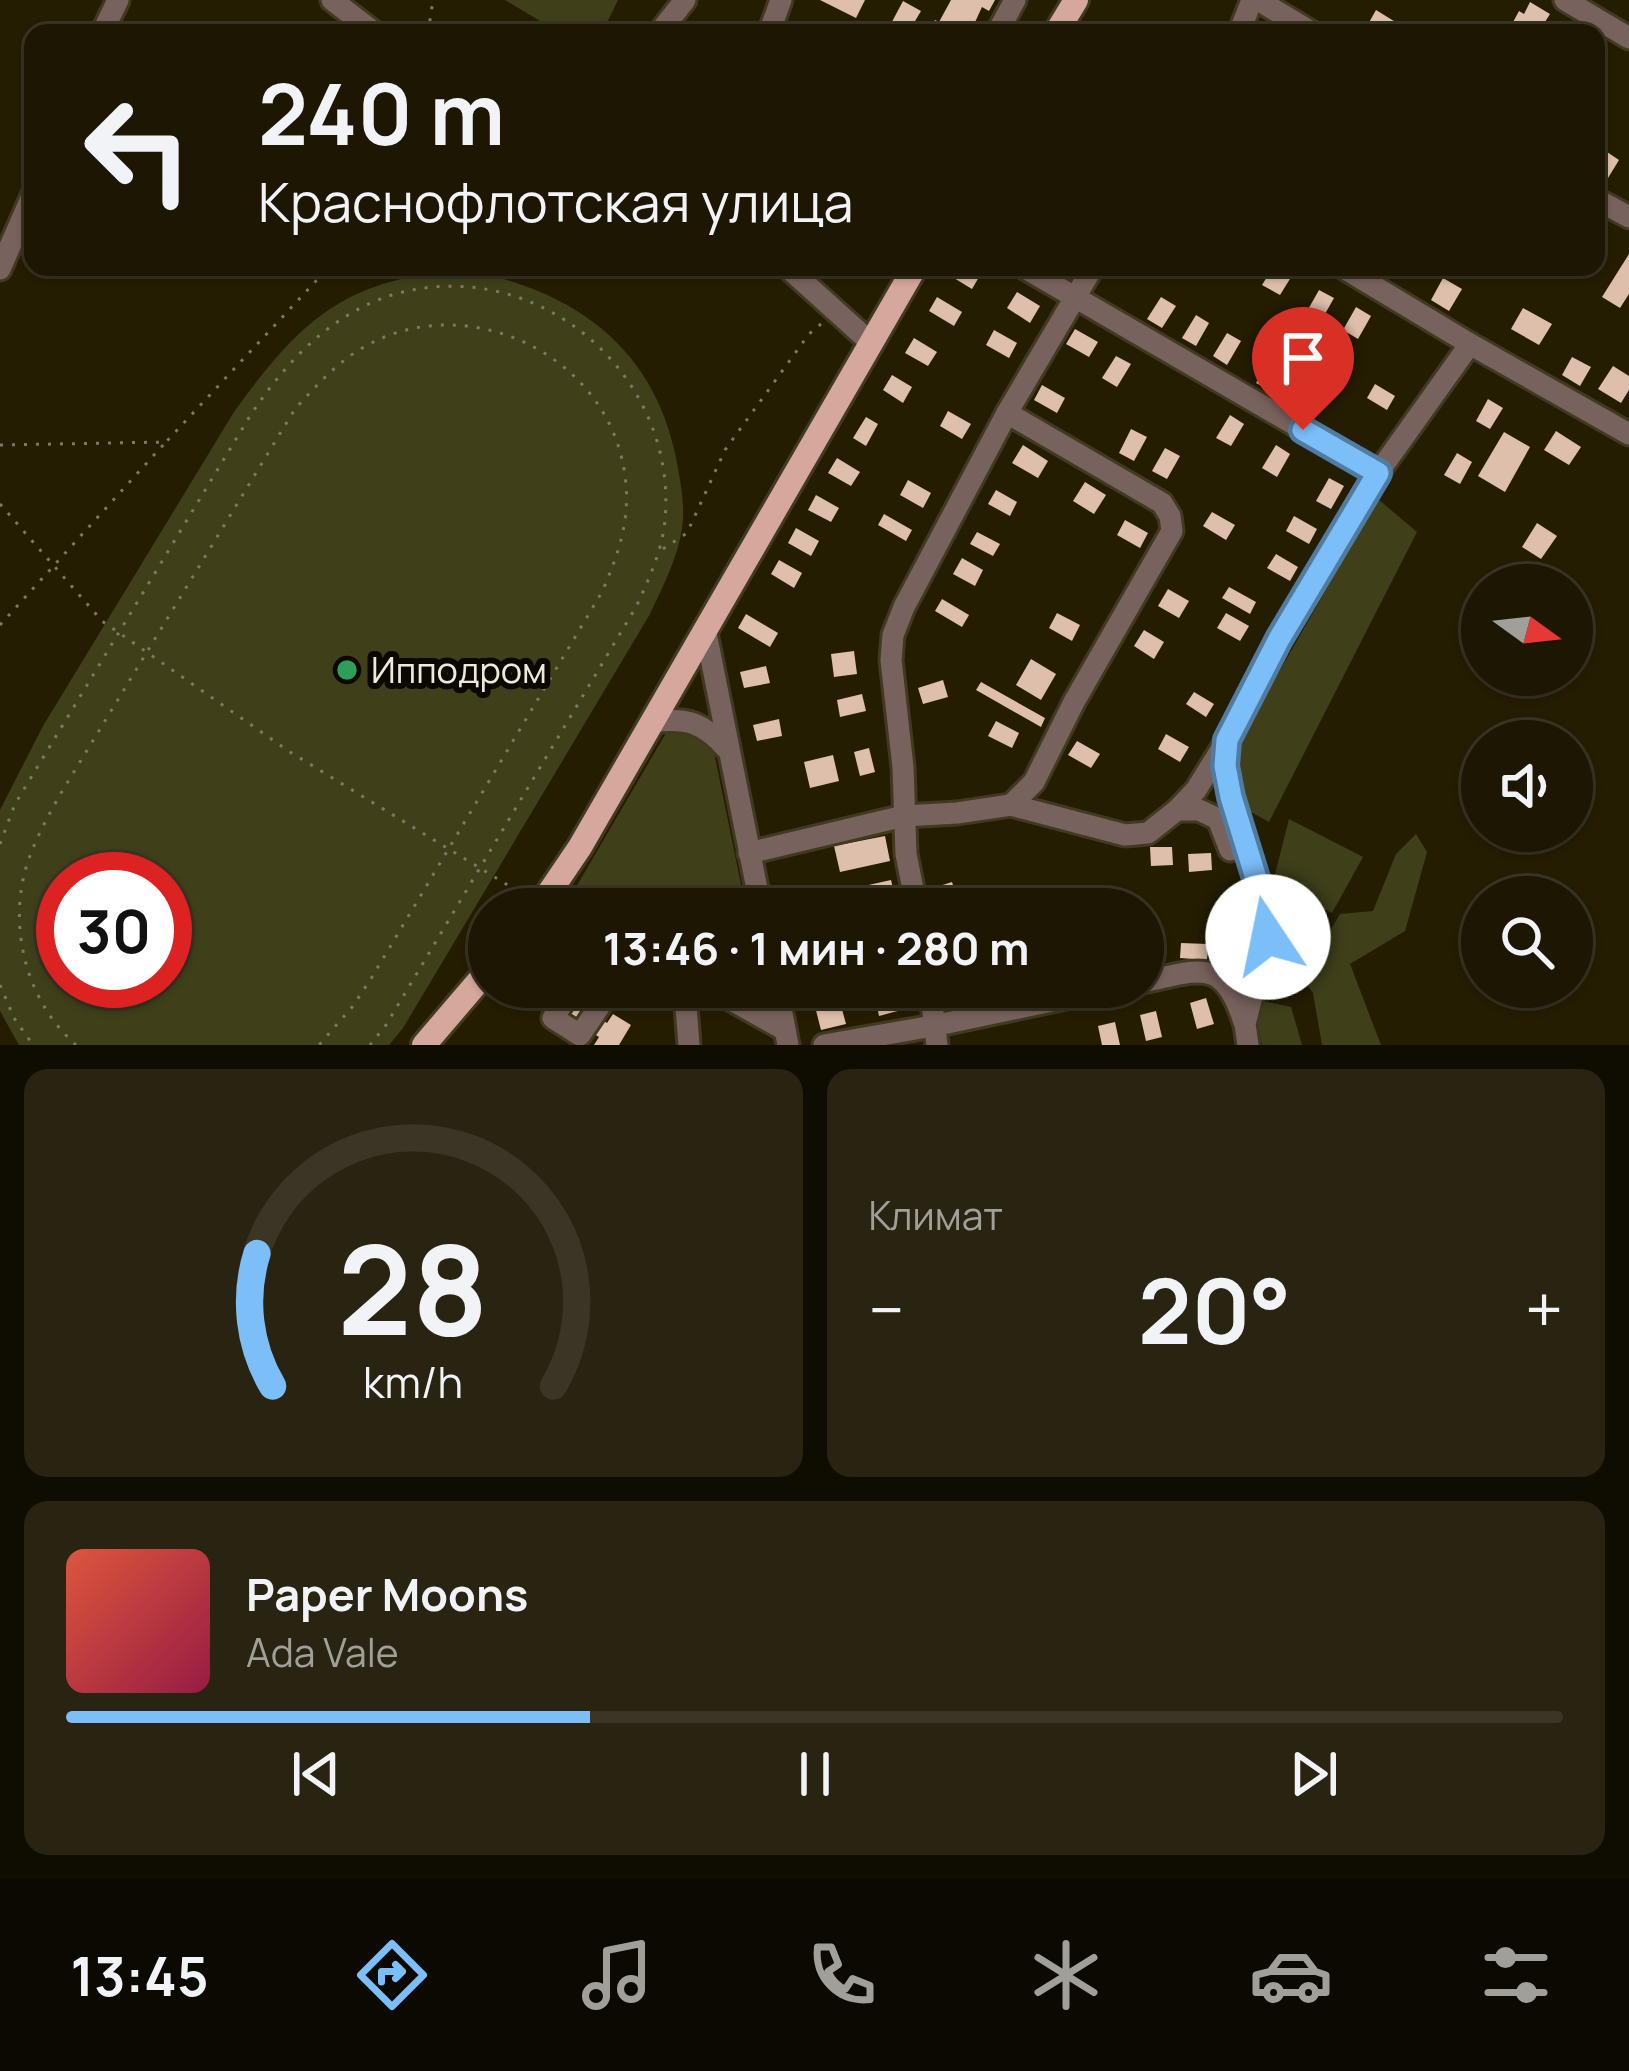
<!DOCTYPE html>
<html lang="ru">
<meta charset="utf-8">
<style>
body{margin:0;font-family:Manrope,sans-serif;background:#292311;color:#f1f3f6;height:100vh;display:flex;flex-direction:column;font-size:45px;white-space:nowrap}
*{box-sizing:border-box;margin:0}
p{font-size:39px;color:#a09f99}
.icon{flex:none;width:66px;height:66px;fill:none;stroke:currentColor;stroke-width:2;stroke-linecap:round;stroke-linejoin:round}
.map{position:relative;height:1045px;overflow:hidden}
.sheet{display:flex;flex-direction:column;gap:24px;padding:24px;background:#0f0c01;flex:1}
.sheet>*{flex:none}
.banner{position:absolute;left:24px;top:24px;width:1581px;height:252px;border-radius:24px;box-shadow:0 3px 9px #0004,0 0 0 3px #3a3524;background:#1c1602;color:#f1f3f6;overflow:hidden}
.needle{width:78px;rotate:105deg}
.buttons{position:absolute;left:1461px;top:564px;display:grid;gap:24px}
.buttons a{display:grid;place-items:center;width:132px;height:132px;border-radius:50%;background:#1c1602;box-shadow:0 3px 9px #0004,0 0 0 3px #3a3524;font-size:60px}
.speed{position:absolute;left:36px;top:852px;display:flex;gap:24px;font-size:60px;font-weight:700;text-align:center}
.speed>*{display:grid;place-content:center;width:156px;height:156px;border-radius:50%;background:#1c1602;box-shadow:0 3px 9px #0004,0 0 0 3px #3a3524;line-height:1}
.speed .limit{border:18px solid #d22;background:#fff;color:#111}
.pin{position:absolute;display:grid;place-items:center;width:102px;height:102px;color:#fff;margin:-123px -51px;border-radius:50% 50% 50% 0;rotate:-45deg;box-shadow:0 0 12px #0007}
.pin .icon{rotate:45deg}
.me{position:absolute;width:132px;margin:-66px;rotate:349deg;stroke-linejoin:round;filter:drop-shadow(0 0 9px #0008)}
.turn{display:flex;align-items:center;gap:42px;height:252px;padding:0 36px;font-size:54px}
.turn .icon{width:156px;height:156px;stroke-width:2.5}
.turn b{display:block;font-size:84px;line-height:102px}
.big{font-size:90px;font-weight:700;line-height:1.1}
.sheet .widget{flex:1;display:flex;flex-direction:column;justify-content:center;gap:18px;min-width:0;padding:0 42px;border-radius:24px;background:#292311}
.sheet .dial{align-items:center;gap:0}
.dial svg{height:312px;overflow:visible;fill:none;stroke:#3a3524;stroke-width:7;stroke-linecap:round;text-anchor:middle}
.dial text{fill:#f1f3f6;stroke:none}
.song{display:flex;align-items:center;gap:36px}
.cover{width:144px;height:144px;border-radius:18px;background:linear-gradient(135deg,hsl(10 70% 55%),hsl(340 70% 35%))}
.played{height:12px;border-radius:6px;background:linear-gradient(90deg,#7bbef8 35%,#3a3524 35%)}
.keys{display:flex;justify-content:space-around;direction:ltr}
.heat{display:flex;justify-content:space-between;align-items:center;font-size:66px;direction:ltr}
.sheet .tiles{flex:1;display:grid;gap:24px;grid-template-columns:1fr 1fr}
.widget:last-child{grid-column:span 2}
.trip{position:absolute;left:468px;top:888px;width:696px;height:120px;border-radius:60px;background:#1c1602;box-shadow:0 3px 9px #0004,0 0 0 3px #3a3524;font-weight:700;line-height:120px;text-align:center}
.dock{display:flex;height:192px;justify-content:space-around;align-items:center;background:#0b0901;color:#a09f99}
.dock .icon{width:84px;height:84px}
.dock .active{color:#7bbef8}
.dock b{font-size:54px;color:#f1f3f6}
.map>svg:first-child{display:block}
.green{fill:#3f401a;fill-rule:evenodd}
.building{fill:#debfab}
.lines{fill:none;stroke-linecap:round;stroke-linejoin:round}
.minor-casing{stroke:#413a20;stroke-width:27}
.major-casing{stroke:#413a20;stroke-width:30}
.path{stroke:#7f7862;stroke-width:3;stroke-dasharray:3 9;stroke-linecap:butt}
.minor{stroke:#78625d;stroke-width:21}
.major{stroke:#d5a79d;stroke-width:24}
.route-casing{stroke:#507ca1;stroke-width:30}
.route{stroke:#7bbef8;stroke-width:21}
.leisure-dot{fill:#2e9e5b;stroke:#0b0801;stroke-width:4.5}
.labels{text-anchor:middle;stroke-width:12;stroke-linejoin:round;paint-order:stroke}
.poi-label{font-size:36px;fill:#eee9d9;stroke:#0b0801;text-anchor:start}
</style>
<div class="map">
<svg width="1629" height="1045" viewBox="0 0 1629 1045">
<rect width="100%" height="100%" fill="#251d02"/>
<g class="green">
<polygon points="505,0 618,0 602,33 560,33"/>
<path d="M466 270C571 290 651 344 675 453 679 473 684 497 683 518 681 552 664 584 650 614L403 1028 389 1045H19L0 1011V810L43 726 234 412C302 318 346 278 466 270ZM165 879V981H63V879Z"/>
<polygon points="1378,499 1417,532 1269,822 1242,807 1232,754"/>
<polygon points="673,728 695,734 713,747 746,909 598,909 572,894 666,733"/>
<polygon points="1289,819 1363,857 1332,913 1272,886"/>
<polygon points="1416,834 1427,852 1405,931 1350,964 1381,1045 1322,1045 1313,993 1302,978 1340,914 1373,911 1396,854"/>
<polygon points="1263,1001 1291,1007 1302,1045 1262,1045 1257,1018"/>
</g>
<g class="building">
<polygon points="820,0 865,0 856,18"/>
<polygon points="951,0 995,0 989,11 982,7 970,33 928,33 935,20 939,22"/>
<polygon points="903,1 921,11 908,33 886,33"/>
<polygon points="1530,2 1550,14 1538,33 1526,33 1512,24 1519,11 1524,14"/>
<polygon points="1376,10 1402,26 1397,33 1378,33 1367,26"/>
<polygon points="1598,146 1619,160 1608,178 1596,171"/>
<polygon points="1629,254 1629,294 1620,308 1602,297"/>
<polygon points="954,267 974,267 982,272 972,289 949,275"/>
<polygon points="1273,267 1281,267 1293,274 1280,295 1262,285"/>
<polygon points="1443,278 1462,289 1449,311 1431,300"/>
<polygon points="1319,290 1334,298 1321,321 1306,313"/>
<polygon points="1017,292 1040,306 1030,323 1007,308"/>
<polygon points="937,297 962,312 954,326 929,311"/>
<polygon points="1161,297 1176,306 1162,328 1147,319"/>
<polygon points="1356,307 1371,316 1358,339 1343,330"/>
<polygon points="1523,308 1552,324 1539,345 1511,329"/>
<polygon points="1196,315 1209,323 1196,346 1182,338"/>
<polygon points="1075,329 1098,342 1089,357 1066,344"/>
<polygon points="994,330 1017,343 1009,358 986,345"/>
<polygon points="1227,333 1241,341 1227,365 1213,356"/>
<polygon points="914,338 937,352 928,366 905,353"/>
<polygon points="1116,356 1131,364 1117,387 1102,378"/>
<polygon points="1572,357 1591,367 1580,386 1562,375"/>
<polygon points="1270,360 1284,368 1271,391 1256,383"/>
<polygon points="1613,366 1629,376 1629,390 1621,403 1598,389"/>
<polygon points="892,375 912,387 903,403 883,390"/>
<polygon points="1306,382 1320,390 1307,413 1292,405"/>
<polygon points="1375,384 1395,396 1387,410 1367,398"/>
<polygon points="1042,385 1065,398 1057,413 1034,400"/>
<polygon points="1488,399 1503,408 1490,429 1476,421"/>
<polygon points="948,411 971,424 962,439 940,426"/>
<polygon points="1230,415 1244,424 1231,446 1216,438"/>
<polygon points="866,417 878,424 866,446 853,438"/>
<polygon points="1131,429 1147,437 1134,461 1119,453"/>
<polygon points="1556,431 1581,447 1569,465 1544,450"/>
<polygon points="1504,432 1530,447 1505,492 1478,476"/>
<polygon points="1023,445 1048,461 1038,478 1012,463"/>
<polygon points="1276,445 1290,454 1277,477 1262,468"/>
<polygon points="1165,448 1180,456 1167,479 1152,471"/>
<polygon points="1457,453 1472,462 1460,484 1444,475"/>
<polygon points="837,458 860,472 851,486 828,473"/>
<polygon points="1329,478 1344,486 1331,509 1316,501"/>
<polygon points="908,480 931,493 923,508 900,495"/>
<polygon points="1085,482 1106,495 1094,514 1073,501"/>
<polygon points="996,490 1017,502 1010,516 988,504"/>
<polygon points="816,495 839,508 831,522 808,510"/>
<polygon points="1212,512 1235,525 1226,540 1203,526"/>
<polygon points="884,514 912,530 906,541 878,525"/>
<polygon points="1294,516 1317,529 1309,544 1286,531"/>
<polygon points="1125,520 1148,533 1140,548 1117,535"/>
<polygon points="1537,523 1557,536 1541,559 1522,547"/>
<polygon points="796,528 819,541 811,556 788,543"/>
<polygon points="977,532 1000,544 993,556 970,544"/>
<polygon points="1276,554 1298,567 1290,581 1267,568"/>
<polygon points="962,558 983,570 975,586 953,574"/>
<polygon points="779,560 802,573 794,588 771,574"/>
<polygon points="1229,587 1256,602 1250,614 1222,598"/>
<polygon points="1168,589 1189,601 1179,618 1158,606"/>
<polygon points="942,599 969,615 962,627 935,611"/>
<polygon points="1057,613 1080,625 1072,641 1049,628"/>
<polygon points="1226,613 1249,626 1240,641 1217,628"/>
<polygon points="746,614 778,633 770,647 738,628"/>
<polygon points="1144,630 1164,642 1154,659 1134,646"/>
<polygon points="854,651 857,674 834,677 831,654"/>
<polygon points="1031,659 1056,674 1041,700 1016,685"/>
<polygon points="766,666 770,683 744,688 740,672"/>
<polygon points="943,680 948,697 923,704 918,688"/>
<polygon points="981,682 1045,718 1041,727 976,690"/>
<polygon points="1194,692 1214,704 1206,717 1186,704"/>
<polygon points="862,694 866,711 840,717 837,700"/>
<polygon points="779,719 782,736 757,741 753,725"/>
<polygon points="996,721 1019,733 1012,748 988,736"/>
<polygon points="1166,734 1189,747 1180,762 1158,749"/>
<polygon points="1077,741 1100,754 1091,768 1068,755"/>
<polygon points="869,748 875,772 860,776 854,752"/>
<polygon points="833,755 839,781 810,788 804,762"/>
<polygon points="885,836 890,861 840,872 834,846"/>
<polygon points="1150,847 1172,847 1173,865 1151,866"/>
<polygon points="1211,853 1212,870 1189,872 1188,854"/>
<polygon points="891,880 898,909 850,909 846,890"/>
<polygon points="952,882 957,898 932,906 927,890"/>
<polygon points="829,894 833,909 791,909 790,904"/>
<polygon points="1181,943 1208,944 1207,960 1180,958"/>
<polygon points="810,987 836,987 846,1024 821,1030"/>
<polygon points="873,987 900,987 905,1009 879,1016"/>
<polygon points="577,989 590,996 583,1008 607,1023 613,1014 631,1025 619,1045 594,1045 599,1037 574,1022 554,1027"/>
<polygon points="1206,998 1214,1024 1197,1029 1190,1003"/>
<polygon points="1156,1011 1162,1037 1146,1041 1140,1015"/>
<polygon points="1115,1022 1120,1045 1102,1045 1098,1026"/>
</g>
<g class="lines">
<g class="minor-casing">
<g id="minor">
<polyline points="332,0 375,33"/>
<polyline points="1258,0 1313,33"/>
<polyline points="1565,0 1629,38"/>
<polyline points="102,33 118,0"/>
<polyline points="659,33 685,0"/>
<polyline points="769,33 781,0"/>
<polyline points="997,33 1015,0"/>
<polyline points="1239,33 1252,0"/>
<polyline points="1596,199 1629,217"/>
<polyline points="787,267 870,342"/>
<polyline points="1023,267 1378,473"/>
<polyline points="1342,267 1470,344 1629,434"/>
<polyline points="0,269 33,194"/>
<polyline points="1007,413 1162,503 1170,516 1172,531 1074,702 1034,782 1011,805"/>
<polyline points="705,628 761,909"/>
<path d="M652 722C687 717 704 723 727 749"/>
<polyline points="1227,747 1225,766 1231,797 1263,901 1267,937 1245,1024 1248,1045"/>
<polyline points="1177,810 1199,810 1218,819 1230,850"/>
<polyline points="749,853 904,816 957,813 1011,805 1125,835 1148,833 1177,810 1196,790 1227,740 1279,639 1378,473 1470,344"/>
<polyline points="547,898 567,909"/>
<polyline points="917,909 906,854 903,767 891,660 893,635 904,607 1007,413 1093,267"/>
<polyline points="1215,974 1234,951 1237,927"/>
<path d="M1143 982C1200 970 1223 956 1244 1022"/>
<polyline points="573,987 553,1018 580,1035 607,995 643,996 649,987"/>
<polyline points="708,987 785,1030"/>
<polyline points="777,987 788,1045"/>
<polyline points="930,987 937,1045"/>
<polyline points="689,1045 686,1006 694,987"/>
<polyline points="824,1045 933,1026 1118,987"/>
</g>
</g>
<g class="major-casing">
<g id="major">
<polyline points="1056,33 1076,0"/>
<polyline points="538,909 580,847 915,267"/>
<polyline points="424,1045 489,969"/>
</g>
</g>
<g class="path">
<polyline points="428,33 433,0"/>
<polyline points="0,445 166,442 329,267"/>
<polyline points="0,504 102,621 290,752 524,895"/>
<polyline points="663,549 687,533 725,450 809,334 821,324"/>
<polyline points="0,625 164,444"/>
<path d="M0 844 15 804 250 416C286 361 336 308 403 292 543 258 678 378 665 520 662 551 649 579 636 607L386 1025 370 1045"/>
<polyline points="0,985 14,1018 33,1045"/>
<path d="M76 1045C28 1003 9 933 25 871 33 843 47 818 61 793L295 409C316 386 336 363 364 347 468 287 610 356 625 476 631 518 619 553 602 592L372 977 353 1006 319 1045"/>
</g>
<use href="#minor" class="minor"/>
<use href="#major" class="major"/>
</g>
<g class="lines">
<g class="route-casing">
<polyline id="route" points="1268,937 1263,901 1231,797 1225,766 1227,740 1279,639 1378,473 1303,430"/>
</g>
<use href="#route" class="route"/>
</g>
<circle class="leisure-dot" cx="347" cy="670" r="12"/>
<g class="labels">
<g class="poi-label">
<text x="371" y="683">Ипподром</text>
</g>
</g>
</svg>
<div class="buttons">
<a><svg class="needle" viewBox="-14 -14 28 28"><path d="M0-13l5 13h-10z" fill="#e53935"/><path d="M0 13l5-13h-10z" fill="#a09f99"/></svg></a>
<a><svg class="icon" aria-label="sound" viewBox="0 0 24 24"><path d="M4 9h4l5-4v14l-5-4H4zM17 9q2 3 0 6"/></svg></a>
<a><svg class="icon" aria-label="search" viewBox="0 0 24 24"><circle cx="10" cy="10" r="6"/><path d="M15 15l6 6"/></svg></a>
</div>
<div class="speed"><div class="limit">30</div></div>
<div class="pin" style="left:1303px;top:430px;background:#d93025"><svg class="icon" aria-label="arrive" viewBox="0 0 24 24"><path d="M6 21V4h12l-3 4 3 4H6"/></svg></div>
<svg class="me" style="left:1268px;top:937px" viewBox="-20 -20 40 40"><circle r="19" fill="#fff"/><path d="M0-13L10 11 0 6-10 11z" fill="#7bbef8"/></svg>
<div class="trip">13:46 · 1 мин · 280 m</div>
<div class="banner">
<div class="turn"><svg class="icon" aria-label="left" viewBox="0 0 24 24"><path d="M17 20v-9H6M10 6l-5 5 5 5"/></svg><div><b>240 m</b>Краснофлотская улица</div></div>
</div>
</div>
<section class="sheet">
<div class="tiles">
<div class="widget dial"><svg viewBox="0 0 100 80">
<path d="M14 69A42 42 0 1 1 86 69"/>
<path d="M14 69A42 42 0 0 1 10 35" stroke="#7bbef8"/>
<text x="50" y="56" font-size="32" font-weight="700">28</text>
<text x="50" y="72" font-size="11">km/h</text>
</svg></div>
<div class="widget"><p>Климат</p>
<div class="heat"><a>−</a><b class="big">20°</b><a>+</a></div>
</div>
<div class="widget">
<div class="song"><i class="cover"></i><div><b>Paper Moons</b><p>Ada Vale</p></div></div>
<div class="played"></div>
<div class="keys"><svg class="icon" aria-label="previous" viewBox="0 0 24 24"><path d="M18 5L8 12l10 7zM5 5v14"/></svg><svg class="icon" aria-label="pause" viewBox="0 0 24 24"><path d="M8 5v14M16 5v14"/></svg><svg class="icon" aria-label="next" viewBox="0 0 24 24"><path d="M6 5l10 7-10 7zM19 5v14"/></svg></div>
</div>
</div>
</section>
<nav class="dock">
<b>13:45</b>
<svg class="icon active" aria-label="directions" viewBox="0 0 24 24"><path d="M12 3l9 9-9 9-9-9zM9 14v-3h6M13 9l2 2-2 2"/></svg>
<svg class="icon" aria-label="music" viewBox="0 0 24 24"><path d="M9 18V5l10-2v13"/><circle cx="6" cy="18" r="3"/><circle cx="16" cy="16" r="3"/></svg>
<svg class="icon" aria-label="phone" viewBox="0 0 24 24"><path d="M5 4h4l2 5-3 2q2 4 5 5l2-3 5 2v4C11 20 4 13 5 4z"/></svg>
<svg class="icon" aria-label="climate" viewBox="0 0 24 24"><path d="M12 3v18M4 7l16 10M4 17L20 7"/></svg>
<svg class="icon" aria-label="car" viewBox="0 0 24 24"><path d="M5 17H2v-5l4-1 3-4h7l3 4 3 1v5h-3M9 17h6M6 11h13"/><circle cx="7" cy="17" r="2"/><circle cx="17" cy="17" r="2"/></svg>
<svg class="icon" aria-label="filters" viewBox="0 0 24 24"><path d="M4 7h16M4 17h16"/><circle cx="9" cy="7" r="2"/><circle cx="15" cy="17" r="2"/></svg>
</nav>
